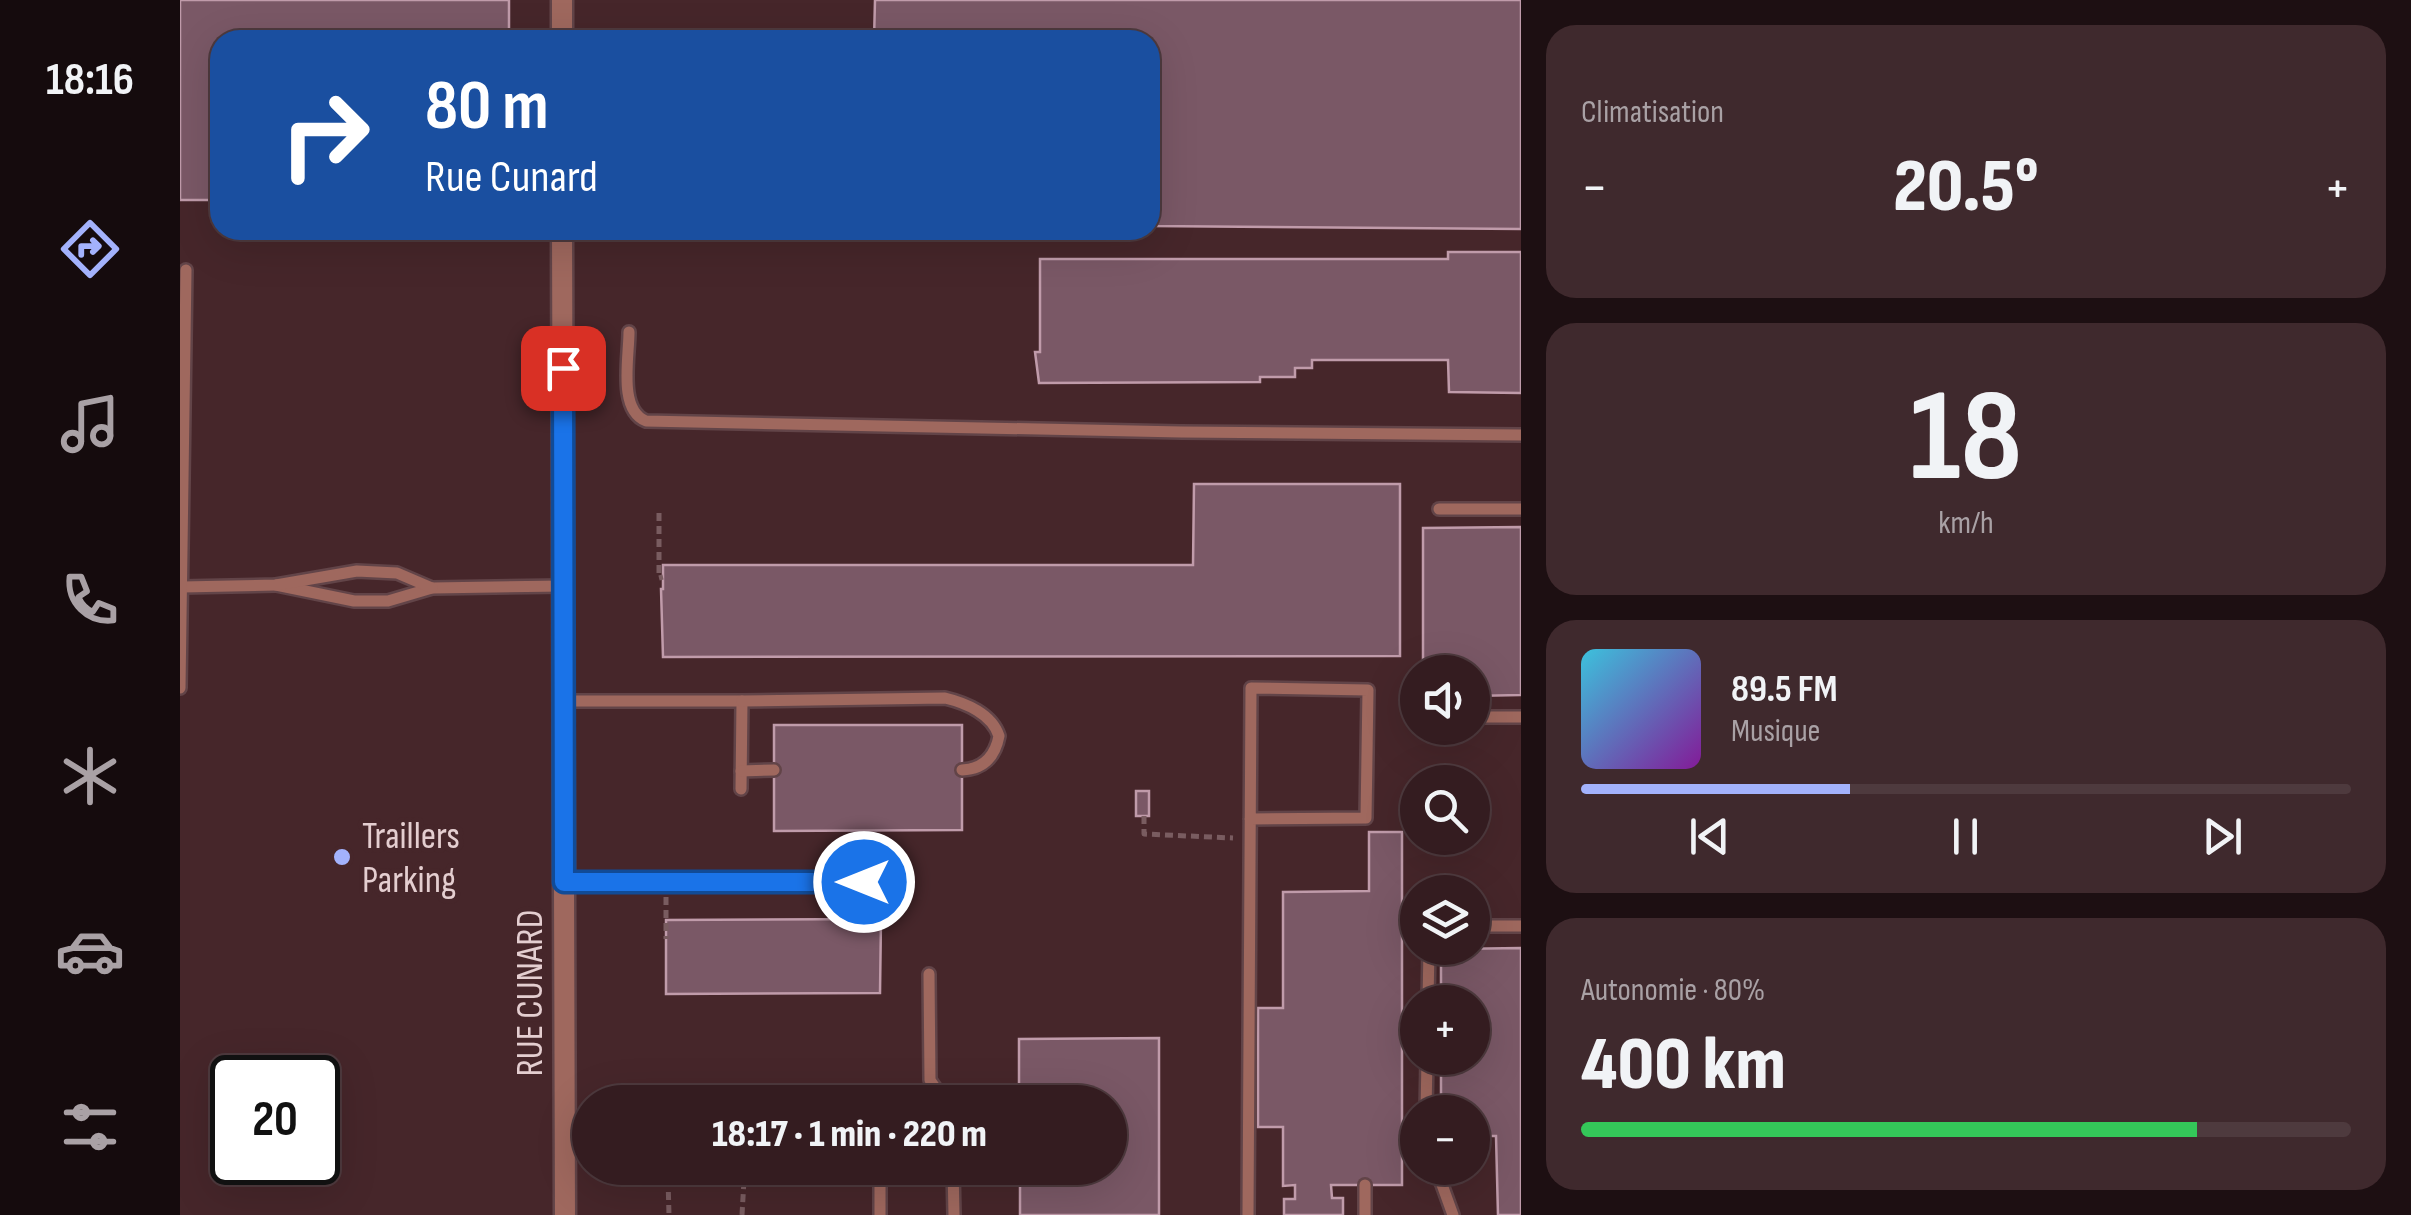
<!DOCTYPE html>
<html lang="fr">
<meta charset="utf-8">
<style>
body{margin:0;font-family:"Sofia Sans Condensed",sans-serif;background:#3f292d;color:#f1f3f6;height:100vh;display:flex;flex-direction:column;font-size:38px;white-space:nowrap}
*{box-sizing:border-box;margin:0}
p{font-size:32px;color:#a9a1a5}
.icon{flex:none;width:55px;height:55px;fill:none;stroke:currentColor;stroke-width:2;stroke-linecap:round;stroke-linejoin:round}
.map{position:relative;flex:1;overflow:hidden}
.drawer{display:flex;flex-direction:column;gap:25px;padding:25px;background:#1d0f12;width:890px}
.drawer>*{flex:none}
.hud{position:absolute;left:30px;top:30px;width:950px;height:210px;border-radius:30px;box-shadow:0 10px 40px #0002,0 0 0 2px #4e3a3e;background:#1a4fa0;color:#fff;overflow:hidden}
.tools{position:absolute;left:1220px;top:655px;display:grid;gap:20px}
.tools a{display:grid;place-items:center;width:90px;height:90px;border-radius:50%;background:#341c20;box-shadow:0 10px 40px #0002,0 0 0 2px #4e3a3e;font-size:50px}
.speed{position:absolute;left:30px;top:1055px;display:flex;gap:20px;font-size:50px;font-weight:700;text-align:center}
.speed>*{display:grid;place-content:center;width:130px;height:130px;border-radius:50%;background:#341c20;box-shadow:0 10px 40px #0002,0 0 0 2px #4e3a3e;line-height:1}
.speed .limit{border:5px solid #111;border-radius:15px;background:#fff;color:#111}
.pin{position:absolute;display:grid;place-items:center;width:85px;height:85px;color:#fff;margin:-42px;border-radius:20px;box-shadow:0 5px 15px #0006}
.me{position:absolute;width:110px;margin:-55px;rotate:270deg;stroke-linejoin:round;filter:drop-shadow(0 0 8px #0008)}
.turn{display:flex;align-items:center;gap:35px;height:210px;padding:0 50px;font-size:45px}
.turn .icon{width:130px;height:130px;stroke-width:2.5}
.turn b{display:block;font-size:70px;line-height:85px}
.big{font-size:75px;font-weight:800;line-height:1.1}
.drawer .tile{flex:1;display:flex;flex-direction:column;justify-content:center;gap:15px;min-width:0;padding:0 35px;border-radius:30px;background:#3f292d}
.drawer .dial{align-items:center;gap:0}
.dial b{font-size:130px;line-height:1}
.song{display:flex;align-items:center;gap:30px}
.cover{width:120px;height:120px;border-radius:15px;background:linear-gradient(135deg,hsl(190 70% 55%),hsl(290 70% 35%))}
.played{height:10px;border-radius:5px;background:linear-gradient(90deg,#a3b2fc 35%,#4e3a3e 35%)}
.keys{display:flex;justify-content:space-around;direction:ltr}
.heat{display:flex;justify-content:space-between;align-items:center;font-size:55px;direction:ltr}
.charge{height:15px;border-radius:8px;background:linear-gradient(90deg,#34c759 80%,#4e3a3e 0)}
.trip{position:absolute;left:392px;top:1085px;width:555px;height:100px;border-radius:50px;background:#341c20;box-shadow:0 10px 40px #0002,0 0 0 2px #4e3a3e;font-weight:800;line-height:100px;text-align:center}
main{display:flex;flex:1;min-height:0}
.menu{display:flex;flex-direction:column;width:180px;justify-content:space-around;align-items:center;background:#150b0d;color:#a9a1a5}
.menu .icon{width:70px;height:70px}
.menu .selected{color:#a3b2fc}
.menu b{font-size:45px;color:#f1f3f6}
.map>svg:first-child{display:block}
.building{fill:#7a5866;stroke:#c09baa;stroke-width:2.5}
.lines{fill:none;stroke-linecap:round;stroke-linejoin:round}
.service-casing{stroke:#624448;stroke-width:16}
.minor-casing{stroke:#624448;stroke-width:25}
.path{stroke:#795c60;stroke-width:5;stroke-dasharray:8 5;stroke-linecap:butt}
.service{stroke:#9f685e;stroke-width:11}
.minor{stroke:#9f685e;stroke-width:20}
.route-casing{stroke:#114b97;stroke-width:25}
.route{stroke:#1a73e8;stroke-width:18}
.poi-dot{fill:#a3b2fc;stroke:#46262a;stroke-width:4}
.labels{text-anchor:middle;stroke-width:10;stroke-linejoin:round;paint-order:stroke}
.poi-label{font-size:38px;fill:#e4ced0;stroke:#46262a;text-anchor:start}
.street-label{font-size:38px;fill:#e4ced0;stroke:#46262a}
</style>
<main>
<nav class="menu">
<b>18:16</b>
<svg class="icon selected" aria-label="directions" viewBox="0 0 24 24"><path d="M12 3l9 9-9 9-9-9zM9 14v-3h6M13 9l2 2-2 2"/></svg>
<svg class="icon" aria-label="music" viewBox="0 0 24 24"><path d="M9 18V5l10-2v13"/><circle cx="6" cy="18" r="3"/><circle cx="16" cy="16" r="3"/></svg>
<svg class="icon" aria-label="phone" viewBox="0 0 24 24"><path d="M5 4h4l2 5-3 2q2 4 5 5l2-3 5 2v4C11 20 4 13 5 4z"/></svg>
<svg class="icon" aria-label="climate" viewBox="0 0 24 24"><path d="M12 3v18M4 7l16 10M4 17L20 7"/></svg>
<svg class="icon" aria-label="car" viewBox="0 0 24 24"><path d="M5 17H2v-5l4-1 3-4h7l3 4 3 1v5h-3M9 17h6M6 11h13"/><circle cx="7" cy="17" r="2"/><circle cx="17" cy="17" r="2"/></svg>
<svg class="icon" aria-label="filters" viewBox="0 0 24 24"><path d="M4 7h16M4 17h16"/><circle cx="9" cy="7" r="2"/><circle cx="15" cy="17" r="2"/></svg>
</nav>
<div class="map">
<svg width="1341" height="1215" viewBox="0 0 1341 1215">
<rect width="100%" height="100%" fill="#46262a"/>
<g class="building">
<polygon points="0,0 329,0 329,40 40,40 40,200 0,200"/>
<polygon points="695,0 1341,0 1341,229 970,226 970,40 694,40"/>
<polygon points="1268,252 1341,252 1341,393 1269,392 1268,360 1132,360 1132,368 1115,368 1115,377 1080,377 1080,382 859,383 855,352 860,352 860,259 1268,259"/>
<polygon points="1014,484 1220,484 1220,656 483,657 481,589 483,589 483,565 1013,565"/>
<polygon points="1341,527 1341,695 1292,696 1292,672 1243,672 1243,528"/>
<polygon points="594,725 782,725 782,830 594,831"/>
<rect x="956" y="791" width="13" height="25"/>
<polygon points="1189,832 1222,832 1222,1185 1151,1185 1152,1198 1163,1198 1163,1215 1104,1215 1104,1199 1115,1199 1115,1185 1103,1186 1103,1127 1078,1127 1078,1008 1103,1008 1103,892 1189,891"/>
<polygon points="701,919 700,993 486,994 486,920"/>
<polygon points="1341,948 1341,1215 1318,1215 1316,1136 1292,1136 1292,1112 1261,1112 1261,1058 1292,1058 1292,1002 1261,1002 1261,960 1273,949"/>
<polygon points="979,1038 979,1215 840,1215 840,1168 930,1168 930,1102 839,1102 839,1039"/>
<polygon points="489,1168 629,1168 629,1176 571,1176 571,1179 557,1180 556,1173 489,1176"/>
</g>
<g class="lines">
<g class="service-casing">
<g id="service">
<path d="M449 332C449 358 438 410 466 421L1001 432 1341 435"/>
<polyline points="1259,509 1341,509"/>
<polyline points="96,585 174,601 208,601 252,588 383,586"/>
<polyline points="2,587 96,585 177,571 217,573 252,588"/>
<polyline points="0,688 6,270"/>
<polyline points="383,701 562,701 561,789"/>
<path d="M562 701 765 698C786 703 812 714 819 736 815 757 803 769 782 770"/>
<polyline points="1298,717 1341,717"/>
<polyline points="561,771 594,770"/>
<polyline points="384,882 684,882"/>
<polyline points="1292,926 1341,926"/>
<polyline points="749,974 750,1080 765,1102"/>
<polyline points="1248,1002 1249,948"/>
<polyline points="1246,1112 1247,1058"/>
<polyline points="773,1168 774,1215"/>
<polyline points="1256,1168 1273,1215"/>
<polyline points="1185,1185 1185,1215"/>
<polyline points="700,1215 700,1168"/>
<polyline points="1068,1215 1071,688 1188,690 1186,818 1070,819"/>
</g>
</g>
<g class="minor-casing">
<g id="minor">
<polyline points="382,0 382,40"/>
<polyline points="382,230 385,1215"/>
</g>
</g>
<g class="path">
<polyline points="479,513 479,578 483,577"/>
<polyline points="964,816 964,834 1053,838"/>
<polyline points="486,897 486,939"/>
<polyline points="467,1179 550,1178 557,1184 570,1183 575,1179 635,1179 635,1168"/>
<polyline points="488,1179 489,1215"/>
<polyline points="635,1179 656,1179"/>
<polyline points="562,1215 564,1180"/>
</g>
<use href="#service" class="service"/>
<use href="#minor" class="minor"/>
</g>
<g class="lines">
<g class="route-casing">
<polyline id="route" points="383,368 384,882 684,882"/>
</g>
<use href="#route" class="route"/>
</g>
<circle class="poi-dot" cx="162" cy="857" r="10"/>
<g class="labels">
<g class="poi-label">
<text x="182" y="848">Traillers<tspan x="182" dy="44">Parking</tspan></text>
</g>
<g class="street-label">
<text transform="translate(349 993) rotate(-90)" y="13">RUE CUNARD</text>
</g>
</g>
</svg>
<div class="tools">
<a><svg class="icon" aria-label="sound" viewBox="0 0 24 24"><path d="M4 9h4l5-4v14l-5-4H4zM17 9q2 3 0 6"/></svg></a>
<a><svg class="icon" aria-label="search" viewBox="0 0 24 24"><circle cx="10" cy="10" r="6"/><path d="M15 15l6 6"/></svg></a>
<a><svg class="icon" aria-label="layers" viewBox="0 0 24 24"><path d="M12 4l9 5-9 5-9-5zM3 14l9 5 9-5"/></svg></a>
<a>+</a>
<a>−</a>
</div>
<div class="speed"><div class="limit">20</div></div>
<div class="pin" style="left:383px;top:368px;background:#d93025"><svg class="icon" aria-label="arrive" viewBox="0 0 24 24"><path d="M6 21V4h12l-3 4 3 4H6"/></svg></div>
<svg class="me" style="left:684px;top:882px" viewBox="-20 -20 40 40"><circle r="17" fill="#1a73e8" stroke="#fff" stroke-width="3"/><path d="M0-11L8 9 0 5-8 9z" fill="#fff"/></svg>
<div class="trip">18:17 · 1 min · 220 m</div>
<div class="hud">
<div class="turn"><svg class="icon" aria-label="right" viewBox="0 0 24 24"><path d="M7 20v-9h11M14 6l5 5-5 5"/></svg><div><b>80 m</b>Rue Cunard</div></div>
</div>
</div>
<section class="drawer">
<div class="tile"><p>Climatisation</p>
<div class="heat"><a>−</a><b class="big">20.5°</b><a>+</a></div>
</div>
<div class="tile dial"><b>18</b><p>km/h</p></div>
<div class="tile">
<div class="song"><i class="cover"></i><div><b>89.5 FM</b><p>Musique</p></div></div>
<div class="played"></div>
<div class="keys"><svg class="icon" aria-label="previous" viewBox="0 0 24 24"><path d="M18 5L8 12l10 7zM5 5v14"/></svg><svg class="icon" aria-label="pause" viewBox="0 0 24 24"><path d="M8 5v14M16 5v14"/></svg><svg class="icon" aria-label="next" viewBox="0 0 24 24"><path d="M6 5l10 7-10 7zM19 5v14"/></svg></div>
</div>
<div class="tile"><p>Autonomie · 80%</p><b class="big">400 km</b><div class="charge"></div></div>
</section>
</main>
